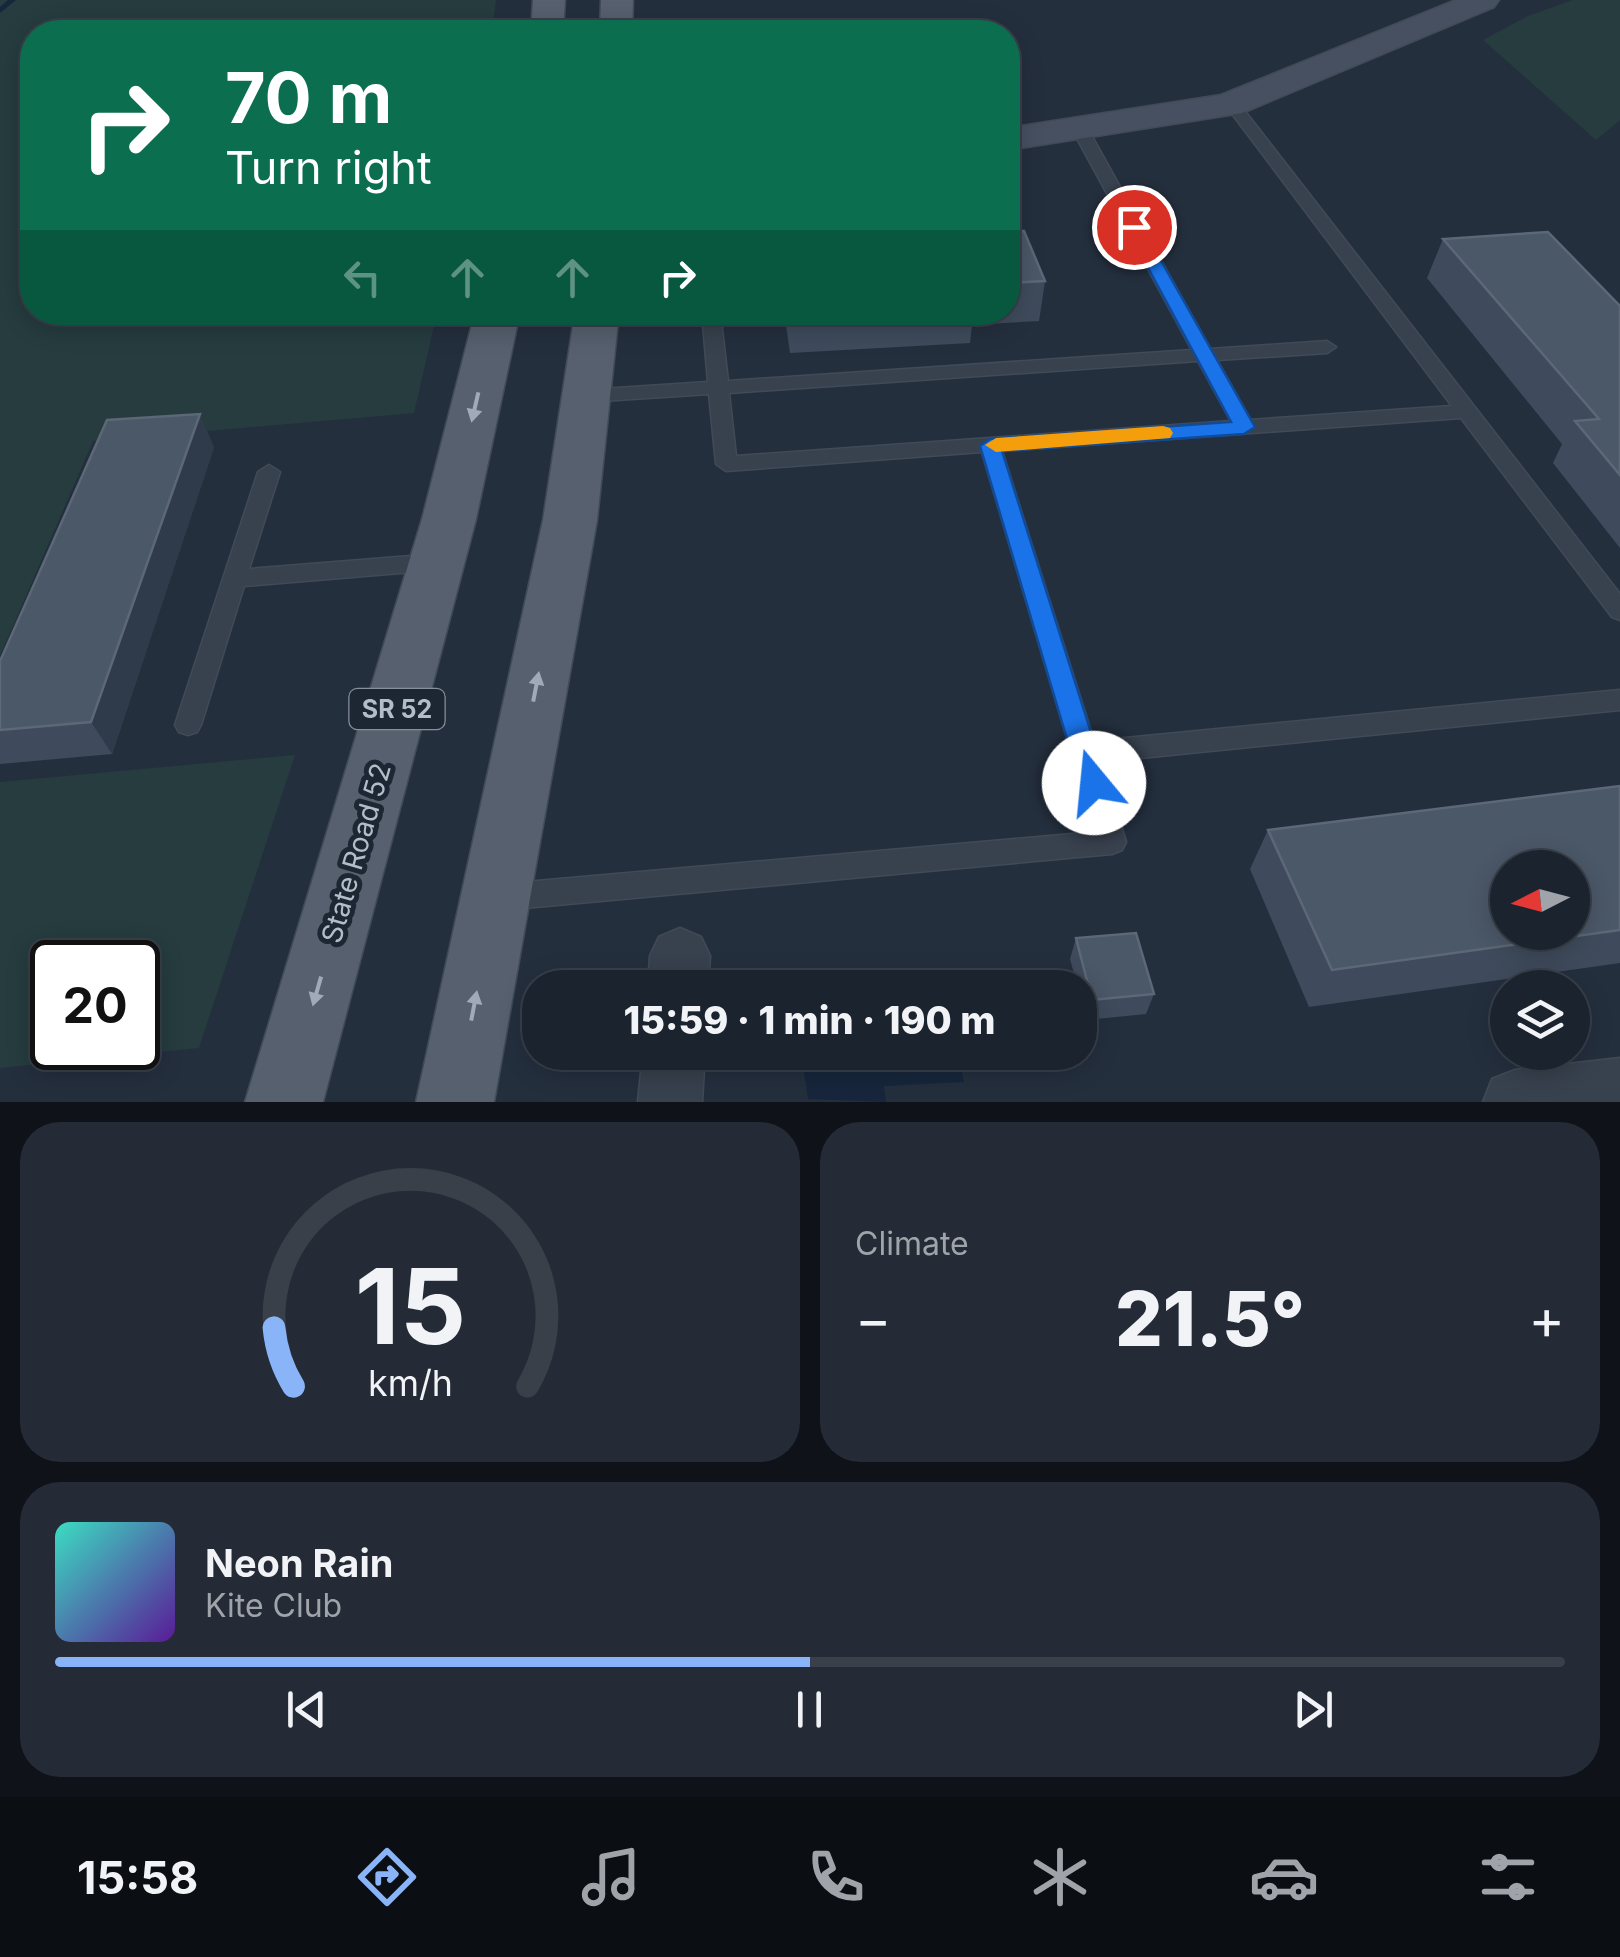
<!DOCTYPE html>
<meta charset="utf-8">
<style>
body{margin:0;font-family:Inter,sans-serif;background:#242b36;color:#f1f3f6;height:100vh;display:flex;flex-direction:column;font-size:38px;white-space:nowrap}
*{box-sizing:border-box;margin:0}
p{font-size:32px;color:#a0a4aa}
.icon{flex:none;width:55px;height:55px;fill:none;stroke:currentColor;stroke-width:2;stroke-linecap:round;stroke-linejoin:round}
.map{position:relative;height:1102px;overflow:hidden}
.drawer{display:flex;flex-direction:column;gap:20px;padding:20px;background:#0f1319;flex:1}
.drawer>*{flex:none}
.banner{position:absolute;left:20px;top:20px;width:1000px;height:305px;border-radius:40px;box-shadow:0 5px 25px #0003,0 0 0 2px #39404a;background:#0b6e4f;color:#fff;overflow:hidden}
.needle{width:65px;rotate:264deg}
.tools{position:absolute;left:1490px;top:850px;display:grid;gap:20px}
.tools a{display:grid;place-items:center;width:100px;height:100px;border-radius:50%;background:#1b232e;box-shadow:0 5px 25px #0003,0 0 0 2px #39404a;font-size:50px}
.speed{position:absolute;left:30px;top:940px;display:flex;gap:20px;font-size:50px;font-weight:700;text-align:center}
.speed>*{display:grid;place-content:center;width:130px;height:130px;border-radius:50%;background:#1b232e;box-shadow:0 5px 25px #0003,0 0 0 2px #39404a;line-height:1}
.speed .limit{border:5px solid #111;border-radius:15px;background:#fff;color:#111}
.pin{position:absolute;display:grid;place-items:center;width:85px;height:85px;color:#fff;margin:-42px;border:5px solid #fff;border-radius:50%;box-shadow:0 2px 10px #0007}
.me{position:absolute;width:110px;margin:-55px;rotate:343deg;stroke-linejoin:round;filter:drop-shadow(0 0 8px #0008)}
.turn{display:flex;align-items:center;gap:35px;height:210px;padding:0 40px;font-size:45px}
.turn .icon{width:130px;height:130px;stroke-width:2.5}
.turn b{display:block;font-size:70px;line-height:85px}
.lanes{display:flex;align-items:center;height:95px;padding:0 40px;background:#0003;justify-content:center;gap:50px;direction:ltr}
.lanes .off{opacity:.35}
.big{font-size:75px;font-weight:800;line-height:1.1}
.drawer .tile{flex:1;display:flex;flex-direction:column;justify-content:center;gap:15px;min-width:0;padding:0 35px;border-radius:40px;background:#242b36}
.drawer .dial{align-items:center;gap:0}
.dial svg{height:260px;overflow:visible;fill:none;stroke:#39404a;stroke-width:7;stroke-linecap:round;text-anchor:middle}
.dial text{fill:#f1f3f6;stroke:none}
.song{display:flex;align-items:center;gap:30px}
.cover{width:120px;height:120px;border-radius:15px;background:linear-gradient(135deg,hsl(170 70% 55%),hsl(270 70% 35%))}
.played{height:10px;border-radius:5px;background:linear-gradient(90deg,#8ab4f8 50%,#39404a 50%)}
.keys{display:flex;justify-content:space-around;direction:ltr}
.heat{display:flex;justify-content:space-between;align-items:center;font-size:55px;direction:ltr}
.drawer .tiles{flex:1;display:grid;gap:20px;grid-template-columns:1fr 1fr}
.tile:last-child{grid-column:span 2}
.trip{position:absolute;left:522px;top:970px;width:575px;height:100px;border-radius:40px;background:#1b232e;box-shadow:0 5px 25px #0003,0 0 0 2px #39404a;font-weight:800;line-height:100px;text-align:center}
.dock{display:flex;height:160px;justify-content:space-around;align-items:center;background:#0b0e12;color:#a0a4aa}
.dock .icon{width:70px;height:70px}
.dock .on{color:#8ab4f8}
.dock b{font-size:45px;color:#f1f3f6}
.map>svg:first-child{display:block}
.green{fill:#263c3f;fill-rule:evenodd}
.water{fill:#17263c}
.lines{fill:none;stroke-linecap:round;stroke-linejoin:round}
.stream{fill:#17263c;fill-rule:evenodd}
.lane-casing{stroke:#414a57;stroke-width:3}
.street-casing{stroke:#414a57;stroke-width:3}
.secondary-casing{stroke:#414a57;stroke-width:3}
.primary-casing{stroke:#414a57;stroke-width:3}
.lane{fill:#38414e;fill-rule:evenodd}
.street{fill:#38414e;fill-rule:evenodd}
.secondary{fill:#465061;fill-rule:evenodd}
.primary{fill:#56606e;fill-rule:evenodd}
.wall{fill:#3f4b5c}
.shaded-wall{fill:#2f3b4b}
.building{fill:#4b5868;stroke:#5c6777;stroke-width:2.5;fill-rule:evenodd}
.oneway{fill:#a1aab7}
.route{fill:#1a73e8;stroke:#114b97;stroke-width:2.5}
.slow{fill:#f59e0b}
.labels{text-anchor:middle;stroke-width:10;stroke-linejoin:round;paint-order:stroke}
.shield{fill:#1d2633;stroke:#878f9c;stroke-width:2.5}
.shield-label{font-size:25px;font-weight:bold;fill:#b4bcc9}
.street-label{font-size:28px;fill:#b4bcc9;stroke:#1d2633}
</style>
<div class="map">
<svg width="1620" height="1102" viewBox="0 0 1620 1102">
<rect width="100%" height="100%" fill="#242f3e"/>
<g class="green">
<polygon points="0,0 496,0 492,32 32,32 32,312 437,313 414,413 93,441 0,656"/>
<polygon points="1573,0 1620,0 1620,120 1596,140 1483,40 1528,16"/>
<path d="M295 755 199 1048 0 1068V782ZM138 962V1048H52V962Z"/>
</g>
<polygon class="water" points="801,1053 958,1053 964,1082 884,1086 886,1102 808,1099"/>
<g class="lines">
<polygon class="stream" points="8,0 16,0 0,13 0,7"/>
<g class="lane-casing">
<g id="lane">
<path d="M1232 100 1237 101 1620 594V620L1612 617 1461 418 1002 451 1094 741 1620 690V710L1101 762 1126 842 1122 850 1112 854 503 910 493 906 489 897 493 888 503 884 1095 832 982 452 726 471 716 464 709 394 586 402 576 396 586 390 708 382 702 312H720L728 381 1192 350 1073 131 1081 126 1089 131 1210 349 1327 341 1336 347 1327 353 1217 360 1250 420 1452 406 1227 107 1225 104ZM1198 361 1231 421 736 456 729 393Z"/>
<polygon points="269,465 280,472 249,569 436,554 447,562 436,570 244,586 201,725 197,732 188,735 179,732 175,725 258,472"/>
</g>
</g>
<g class="street-casing">
<g id="street">
<polygon points="680,928 701,937 710,956 708,988 648,988 650,956 659,937"/>
<polygon points="643,1052 705,1052 702,1102 638,1102"/>
<polygon points="1620,1058 1620,1102 1483,1102 1492,1079 1515,1070"/>
</g>
</g>
<g class="secondary-casing">
<polygon id="secondary" points="1456,0 1499,0 1494,7 1242,113 1008,150 1008,128 1221,95"/>
</g>
<g class="primary-casing">
<g id="primary">
<polygon points="533,0 565,0 563,32 531,32"/>
<polygon points="601,0 633,0 632,32 600,32"/>
<polygon points="475,312 520,312 476,519 323,1102 245,1102 422,519"/>
<polygon points="575,312 619,312 597,520 494,1102 416,1102 543,520"/>
</g>
</g>
<use href="#lane" class="lane"/>
<use href="#street" class="street"/>
<use href="#secondary" class="secondary"/>
<use href="#primary" class="primary"/>
</g>
<g class="wall">
<polygon points="1008,231 1045,281 1039,321 972,325 970,343 790,353 784,312 1008,312"/>
<polygon points="1443,239 1620,306 1620,548 1553,463 1562,444 1427,278"/>
<polygon points="214,447 112,754 0,764 0,661"/>
<polygon points="1620,786 1620,963 1309,1007 1250,869 1268,830"/>
<polygon points="1076,938 1154,994 1146,1014 1086,1020 1080,997 1080,988 1078,988 1070,959"/>
</g>
<polygon class="shaded-wall" points="200,414 214,447 112,754 91,722"/>
<g class="building">
<polygon points="1008,231 1024,231 1045,281 1008,283"/>
<polygon points="1548,232 1620,306 1620,475 1575,421 1599,419 1443,239"/>
<polygon points="200,414 91,722 0,730 0,661 107,420"/>
<path d="M1620 786V930L1332 970 1268 830ZM1508 868H1572V932H1508Z"/>
<polygon points="1136,933 1154,994 1092,1000 1076,938"/>
</g>
<defs><path id="oneway-solid" d="M-6-.8H1V-3.2L6.5 0L1 3.2V.8H-6Z" transform="scale(2.5)"/></defs>
<g class="oneway">
<use href="#oneway-solid" transform="translate(475 407) rotate(103)"/>
<use href="#oneway-solid" transform="translate(536 687) rotate(-79)"/>
<use href="#oneway-solid" transform="translate(317 991) rotate(106)"/>
<use href="#oneway-solid" transform="translate(474 1006) rotate(-79)"/>
</g>
<polygon class="route" points="1128,223 1142,227 1255,427 1244,434 1002,451 1107,783 1103,791 1094,794 1084,791 1080,783 980,446 990,439 1231,422 1126,227"/>
<polygon class="slow" points="1163,426 1170,428 1173,433 1170,438 996,452 985,445 996,438"/>
<g class="labels">
<rect class="shield" x="349.5" y="689" width="95" height="40" rx="8"/>
<g class="shield-label">
<text x="397" y="718">SR 52</text>
</g>
<g class="street-label">
<text transform="translate(356 853) rotate(-74)" y="10">State Road 52</text>
</g>
</g>
</svg>
<div class="tools">
<a><svg class="needle" viewBox="-14 -14 28 28"><path d="M0-13l5 13h-10z" fill="#e53935"/><path d="M0 13l5-13h-10z" fill="#a0a4aa"/></svg></a>
<a><svg class="icon" aria-label="layers" viewBox="0 0 24 24"><path d="M12 4l9 5-9 5-9-5zM3 14l9 5 9-5"/></svg></a>
</div>
<div class="speed"><div class="limit">20</div></div>
<div class="pin" style="left:1134px;top:227px;background:#d93025"><svg class="icon" aria-label="arrive" viewBox="0 0 24 24"><path d="M6 21V4h12l-3 4 3 4H6"/></svg></div>
<svg class="me" style="left:1094px;top:783px" viewBox="-20 -20 40 40"><circle r="19" fill="#fff"/><path d="M0-13L10 11 0 6-10 11z" fill="#1a73e8"/></svg>
<div class="trip">15:59 · 1 min · 190 m</div>
<div class="banner">
<div class="turn"><svg class="icon" aria-label="right" viewBox="0 0 24 24"><path d="M7 20v-9h11M14 6l5 5-5 5"/></svg><div><b>70 m</b>Turn right</div></div>
<div class="lanes"><svg class="icon off" aria-label="left" viewBox="0 0 24 24"><path d="M17 20v-9H6M10 6l-5 5 5 5"/></svg><svg class="icon off" aria-label="ahead" viewBox="0 0 24 24"><path d="M12 20V5M6 11l6-6 6 6"/></svg><svg class="icon off" aria-label="ahead" viewBox="0 0 24 24"><path d="M12 20V5M6 11l6-6 6 6"/></svg><svg class="icon" aria-label="right" viewBox="0 0 24 24"><path d="M7 20v-9h11M14 6l5 5-5 5"/></svg></div>
</div>
</div>
<section class="drawer">
<div class="tiles">
<div class="tile dial"><svg viewBox="0 0 100 80">
<path d="M14 69A42 42 0 1 1 86 69"/>
<path d="M14 69A42 42 0 0 1 8 51" stroke="#8ab4f8"/>
<text x="50" y="56" font-size="32" font-weight="700">15</text>
<text x="50" y="72" font-size="11">km/h</text>
</svg></div>
<div class="tile"><p>Climate</p>
<div class="heat"><a>−</a><b class="big">21.5°</b><a>+</a></div>
</div>
<div class="tile">
<div class="song"><i class="cover"></i><div><b>Neon Rain</b><p>Kite Club</p></div></div>
<div class="played"></div>
<div class="keys"><svg class="icon" aria-label="previous" viewBox="0 0 24 24"><path d="M18 5L8 12l10 7zM5 5v14"/></svg><svg class="icon" aria-label="pause" viewBox="0 0 24 24"><path d="M8 5v14M16 5v14"/></svg><svg class="icon" aria-label="next" viewBox="0 0 24 24"><path d="M6 5l10 7-10 7zM19 5v14"/></svg></div>
</div>
</div>
</section>
<nav class="dock">
<b>15:58</b>
<svg class="icon on" aria-label="directions" viewBox="0 0 24 24"><path d="M12 3l9 9-9 9-9-9zM9 14v-3h6M13 9l2 2-2 2"/></svg>
<svg class="icon" aria-label="music" viewBox="0 0 24 24"><path d="M9 18V5l10-2v13"/><circle cx="6" cy="18" r="3"/><circle cx="16" cy="16" r="3"/></svg>
<svg class="icon" aria-label="phone" viewBox="0 0 24 24"><path d="M5 4h4l2 5-3 2q2 4 5 5l2-3 5 2v4C11 20 4 13 5 4z"/></svg>
<svg class="icon" aria-label="climate" viewBox="0 0 24 24"><path d="M12 3v18M4 7l16 10M4 17L20 7"/></svg>
<svg class="icon" aria-label="car" viewBox="0 0 24 24"><path d="M5 17H2v-5l4-1 3-4h7l3 4 3 1v5h-3M9 17h6M6 11h13"/><circle cx="7" cy="17" r="2"/><circle cx="17" cy="17" r="2"/></svg>
<svg class="icon" aria-label="filters" viewBox="0 0 24 24"><path d="M4 7h16M4 17h16"/><circle cx="9" cy="7" r="2"/><circle cx="15" cy="17" r="2"/></svg>
</nav>
